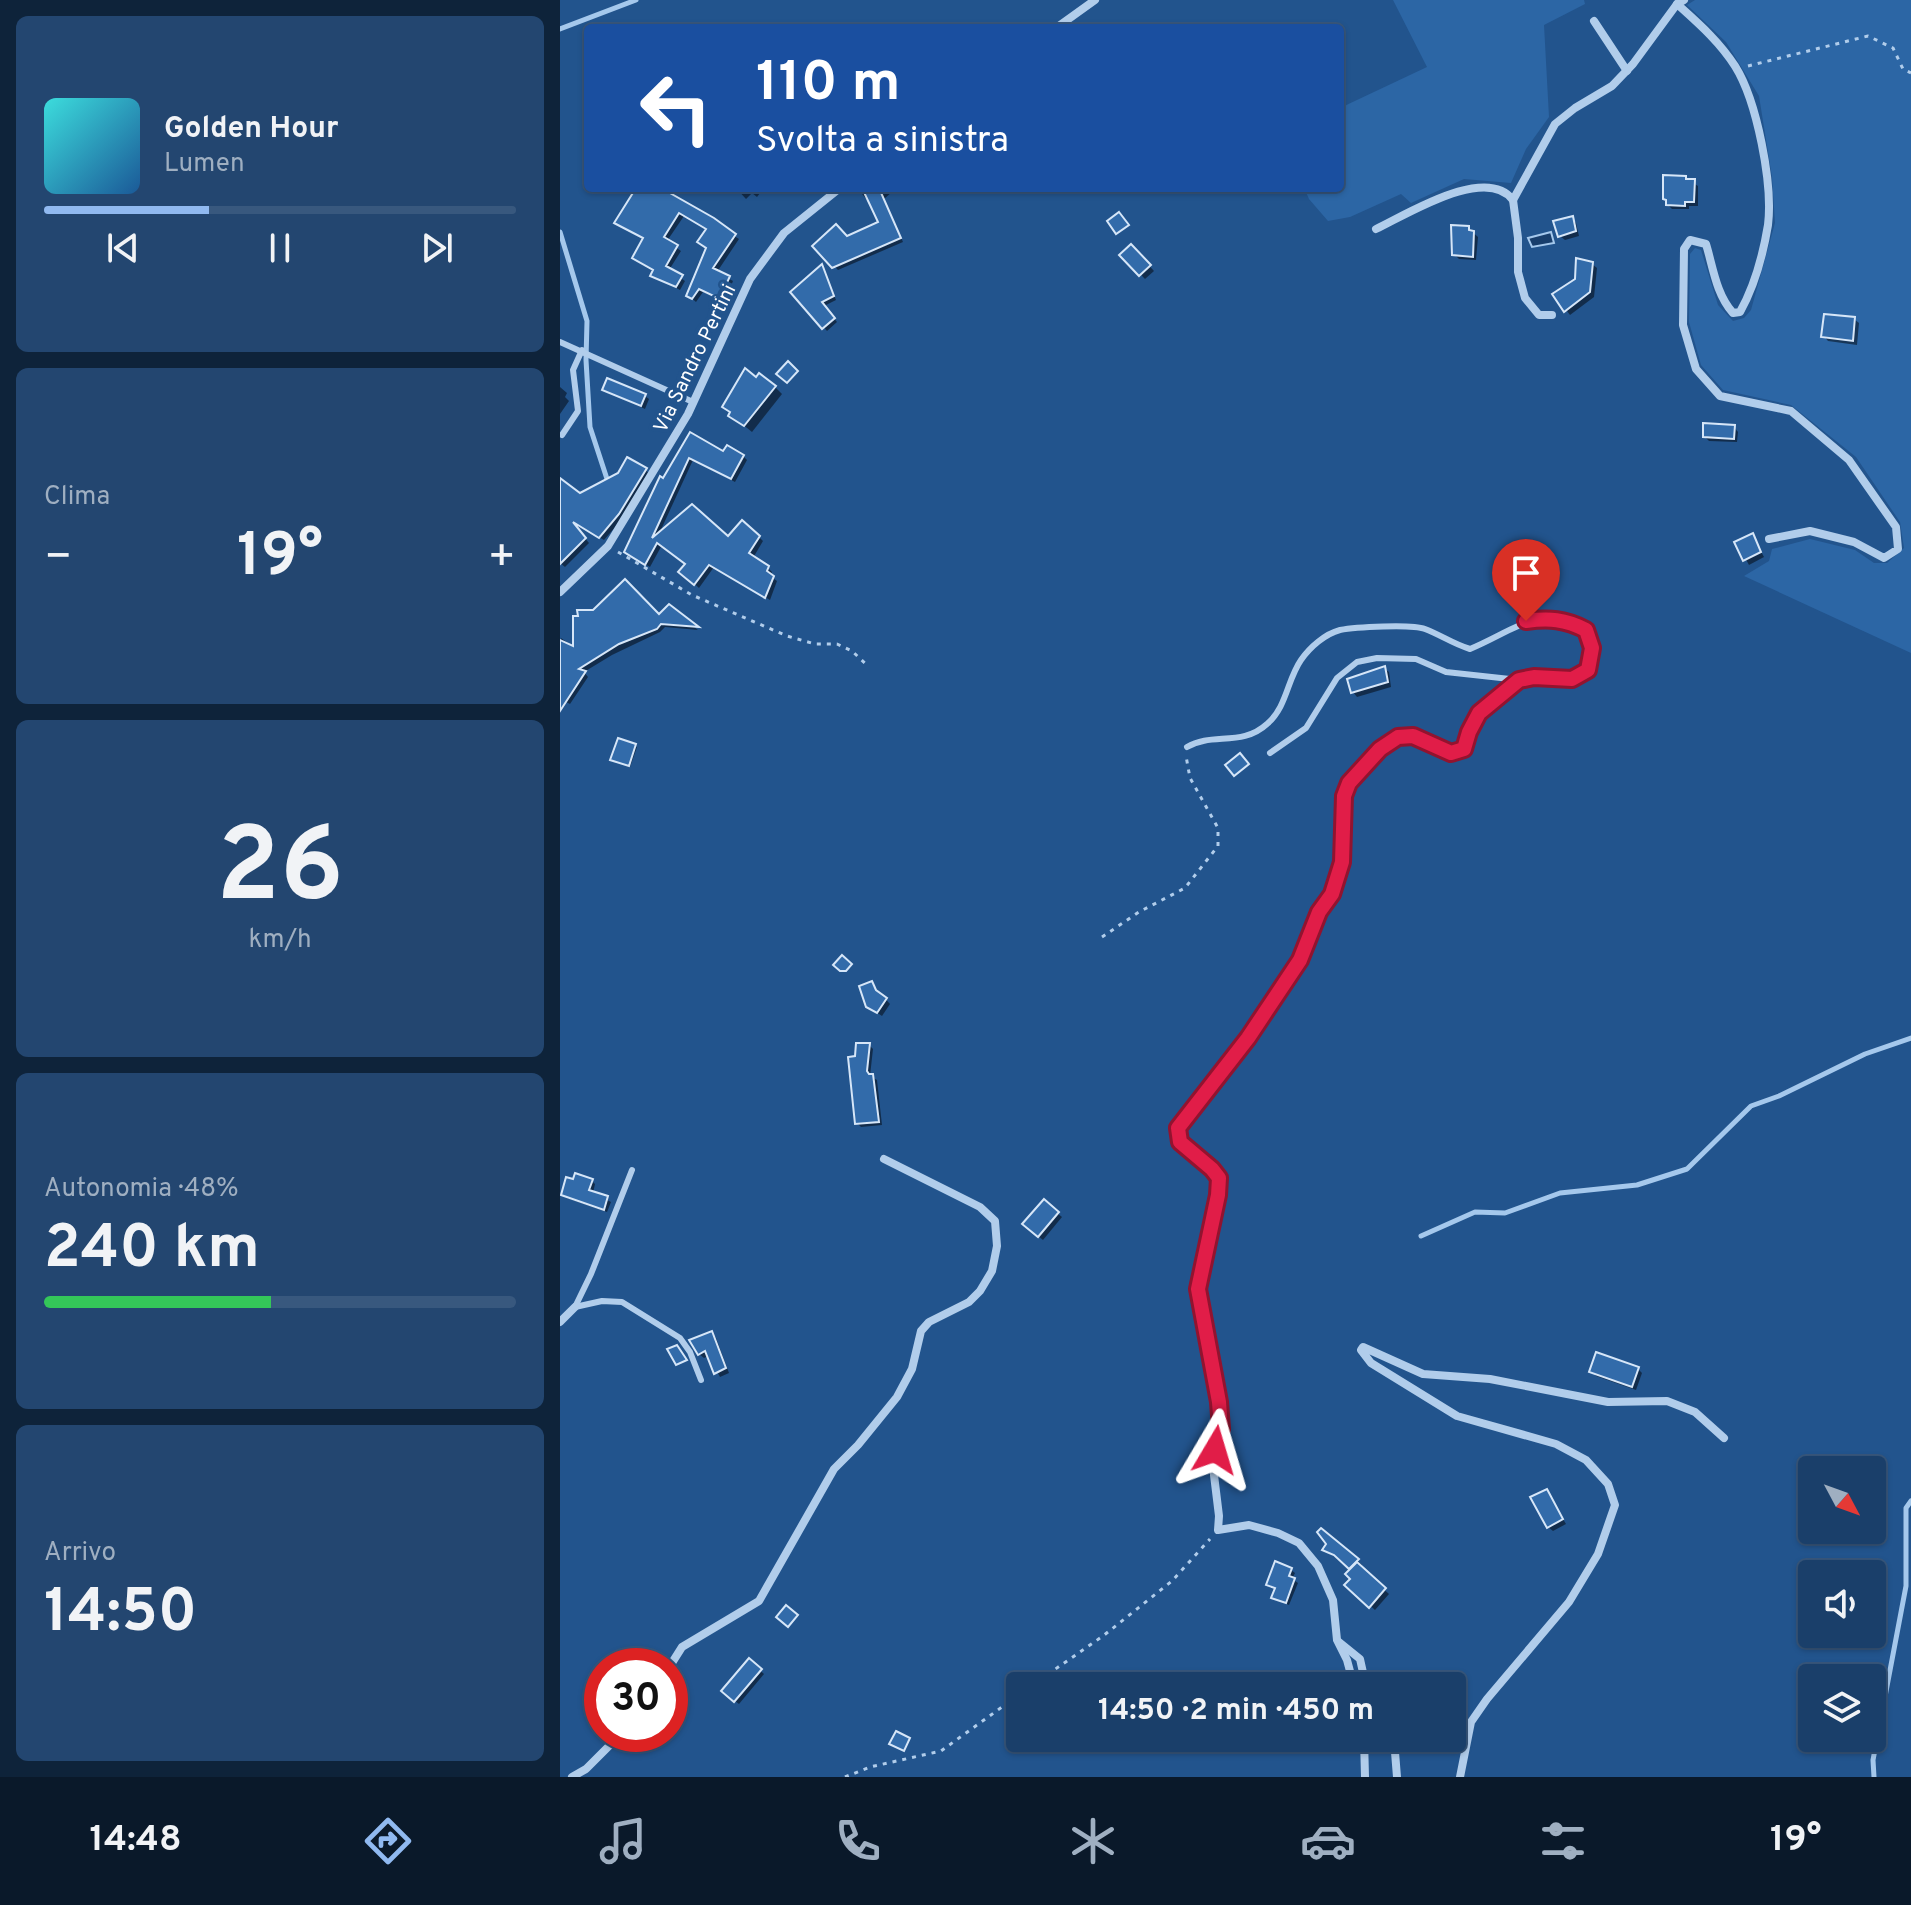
<!DOCTYPE html>
<html lang="it">
<meta charset="utf-8">
<style>
body{margin:0;font-family:Overpass,sans-serif;background:#234670;color:#f1f3f6;height:100vh;display:flex;flex-direction:column;font-size:30px;white-space:nowrap}
*{box-sizing:border-box;margin:0}
p{font-size:26px;color:#9fafc1}
.icon{flex:none;width:44px;height:44px;fill:none;stroke:currentColor;stroke-width:2;stroke-linecap:round;stroke-linejoin:round}
.map{position:relative;flex:1;overflow:hidden}
.panel{display:flex;flex-direction:column;gap:16px;padding:16px;background:#0e233a;width:560px}
.panel>*{flex:none}
.banner{position:absolute;left:24px;top:24px;width:760px;height:168px;border-radius:8px;box-shadow:0 2px 6px #0004,0 0 0 2px #38587e;background:#1a4fa0;color:#fff;overflow:hidden}
.needle{width:52px;rotate:131deg}
.buttons{position:absolute;left:1238px;top:1456px;display:grid;gap:16px}
.buttons a{display:grid;place-items:center;width:88px;height:88px;border-radius:8px;background:#1a3f6a;box-shadow:0 2px 6px #0004,0 0 0 2px #38587e;font-size:40px}
.speed{position:absolute;left:24px;top:1648px;display:flex;gap:16px;font-size:40px;font-weight:700;text-align:center}
.speed>*{display:grid;place-content:center;width:104px;height:104px;border-radius:50%;background:#1a3f6a;box-shadow:0 2px 6px #0004,0 0 0 2px #38587e;line-height:1}
.speed .limit{border:12px solid #d22;background:#fff;color:#111}
.pin{position:absolute;display:grid;place-items:center;width:68px;height:68px;color:#fff;margin:-82px -34px;border-radius:50% 50% 50% 0;rotate:-45deg;box-shadow:0 0 8px #0007}
.pin .icon{rotate:45deg}
.me{position:absolute;width:88px;margin:-44px;rotate:7deg;stroke-linejoin:round;filter:drop-shadow(0 0 6px #0008)}
.turn{display:flex;align-items:center;gap:28px;height:168px;padding:0 40px;font-size:36px}
.turn .icon{width:104px;height:104px;stroke-width:2.5}
.turn b{display:block;font-size:56px;line-height:68px}
.big{font-size:60px;font-weight:700;line-height:1.1}
.panel .card{flex:1;display:flex;flex-direction:column;justify-content:center;gap:12px;min-width:0;padding:0 28px;border-radius:12px;background:#234670}
.panel .dial{align-items:center;gap:0}
.dial b{font-size:104px;line-height:1}
.song{display:flex;align-items:center;gap:24px}
.cover{width:96px;height:96px;border-radius:12px;background:linear-gradient(135deg,hsl(180 70% 55%),hsl(210 70% 35%))}
.played{height:8px;border-radius:4px;background:linear-gradient(90deg,#90b9f0 35%,#38587e 35%)}
.keys{display:flex;justify-content:space-around;direction:ltr}
.heat{display:flex;justify-content:space-between;align-items:center;font-size:44px;direction:ltr}
.charge{height:12px;border-radius:6px;background:linear-gradient(90deg,#34c759 48%,#38587e 0)}
.trip{position:absolute;left:446px;top:1672px;width:460px;height:80px;border-radius:8px;background:#1a3f6a;box-shadow:0 2px 6px #0004,0 0 0 2px #38587e;font-weight:700;line-height:80px;text-align:center}
.menu{display:flex;height:128px;justify-content:space-around;align-items:center;background:#0a192a;color:#9fafc1}
.menu .icon{width:56px;height:56px}
.menu .current{color:#90b9f0}
.menu b{font-size:36px;color:#f1f3f6}
main{display:flex;flex:1;min-height:0}
.map>svg:first-child{display:block}
.green{fill:#2c66a5}
.water{fill:#183e6c;stroke:#a5c8ec;stroke-width:2}
.shadow{fill:#0007}
.lines{fill:none;stroke-linecap:round;stroke-linejoin:round}
.stream{stroke:#a5c8ec;stroke-width:5}
.building{fill:#326baa;stroke:#d6e6f8;stroke-width:2}
.path{stroke:#b1cdeb;stroke-width:3;stroke-dasharray:4 6;stroke-linecap:butt}
.service{stroke:#b1cdeb;stroke-width:6}
.minor{stroke:#b1cdeb;stroke-width:8}
.route-casing{stroke:#92132f;stroke-width:20}
.route{stroke:#e11d48;stroke-width:14}
.labels{text-anchor:middle;stroke-width:8;stroke-linejoin:round;paint-order:stroke}
.street-label{font-size:20px;fill:#fff;stroke:#22548d}
</style>
<main>
<section class="panel">
<div class="card">
<div class="song"><i class="cover"></i><div><b>Golden Hour</b><p>Lumen</p></div></div>
<div class="played"></div>
<div class="keys"><svg class="icon" aria-label="previous" viewBox="0 0 24 24"><path d="M18 5L8 12l10 7zM5 5v14"/></svg><svg class="icon" aria-label="pause" viewBox="0 0 24 24"><path d="M8 5v14M16 5v14"/></svg><svg class="icon" aria-label="next" viewBox="0 0 24 24"><path d="M6 5l10 7-10 7zM19 5v14"/></svg></div>
</div>
<div class="card"><p>Clima</p>
<div class="heat"><a>−</a><b class="big">19°</b><a>+</a></div>
</div>
<div class="card dial"><b>26</b><p>km/h</p></div>
<div class="card"><p>Autonomia · 48%</p><b class="big">240 km</b><div class="charge"></div></div>
<div class="card"><p>Arrivo</p><b class="big">14:50</b></div>
</section>
<div class="map">
<svg width="1351" height="1777" viewBox="0 0 1351 1777">
<rect width="100%" height="100%" fill="#22548d"/>
<g class="green">
<polygon points="833,0 1024,0 1025,4 984,25 989,117 966,149 951,183 904,179 851,203 841,194 790,217 768,221 749,199 744,188 780,188 780,108 867,67"/>
<polygon points="1135,0 1351,0 1351,653 1184,576 1209,561 1212,549 1250,539 1295,550 1314,563 1327,563 1344,548 1340,522 1296,457 1231,405 1163,390 1141,365 1129,322 1130,254 1135,248 1141,250 1158,305 1173,321 1184,318 1191,310 1215,223 1212,177 1199,96 1166,42 1127,5"/>
</g>
<polygon class="water" points="991,232 994,243 972,247 968,238"/>
<g class="shadow">
<polygon points="1125,178 1138,186 1138,206 1129,206 1129,209 1112,209 1108,205"/>
<polygon points="76,188 100,188 179,239 157,272 173,281 165,301 143,292 136,302 128,295 148,249 147,230 124,216 107,241 121,251 109,270 125,281 120,290 92,275 95,271 84,239 60,226"/>
<polygon points="176,188 204,188 197,197 192,193 186,199"/>
<polygon points="297,188 331,188 332,192 324,199 343,242 278,270 255,246 287,239 321,223 308,201"/>
<polygon points="1012,219 1016,223 1019,236 1005,240 1000,236"/>
<polygon points="908,228 918,237 916,260 899,259 894,254"/>
<polygon points="571,246 594,271 585,279 562,255"/>
<polygon points="1032,264 1037,268 1034,297 1010,315 995,295 1017,280"/>
<polygon points="262,267 276,300 264,306 277,322 267,331 233,292"/>
<polygon points="1294,319 1299,323 1297,345 1268,341 1264,336"/>
<polygon points="197,379 215,387 222,394 192,432 171,415"/>
<polygon points="0,387 7,393 5,397 9,401 0,414"/>
<polygon points="44,390 85,396 89,399 85,409"/>
<polygon points="1174,427 1178,432 1177,442 1149,441 1145,437"/>
<polygon points="130,435 164,454 183,456 187,460 175,482 133,460 99,534 168,539 192,530 203,541 193,558 208,568 212,572 210,576 217,581 210,600 154,567 139,588 121,571 127,564 102,545 90,567 71,556 104,481"/>
<polygon points="86,470 89,474 63,518 44,540 11,521 29,543 5,567 0,563 0,480 20,496"/>
<polygon points="1192,535 1204,557 1189,565 1177,543"/>
<polygon points="109,607 138,630 105,627 100,632 52,655 24,672 28,677 10,704 0,699 1,638 15,648 99,616"/>
<polygon points="824,668 829,672 831,687 797,697 793,692"/>
<polygon points="75,746 77,747 70,767 52,760"/>
<polygon points="312,984 330,1004 322,1016 307,1006"/>
<polygon points="309,1045 313,1049 310,1076 317,1080 322,1125 301,1127 297,1123 296,1057"/>
<polygon points="32,1181 35,1184 33,1193 51,1202 47,1212 7,1198 3,1194"/>
<polygon points="497,1213 502,1217 483,1240 469,1229"/>
<polygon points="151,1333 156,1338 169,1373 160,1377 149,1356 144,1358 139,1354"/>
<polygon points="1078,1369 1082,1373 1076,1390 1036,1376 1032,1372"/>
<polygon points="986,1491 1006,1524 993,1531 988,1527"/>
<polygon points="768,1544 797,1560 802,1565 799,1567 829,1594 815,1610 787,1585 793,1579 792,1569 781,1559 765,1550"/>
<polygon points="731,1570 735,1573 732,1579 738,1583 729,1605 713,1598 716,1589 709,1584"/>
<polygon points="189,1661 204,1674 179,1704 167,1695"/>
</g>
<g class="lines">
<g class="stream">
<polyline points="0,29 76,0"/>
<polyline points="0,232 27,321 26,360 30,427 48,482"/>
<polyline points="861,1236 915,1212 945,1213 1000,1193 1077,1185 1127,1169 1191,1106 1219,1096 1305,1054 1351,1038"/>
<polyline points="1314,1777 1313,1760 1346,1586 1346,1508 1351,1501"/>
</g>
</g>
<g class="building">
<polygon points="1103,175 1126,176 1126,179 1135,179 1134,202 1125,202 1125,206 1106,205 1106,200 1103,199"/>
<polygon points="76,188 101,188 154,218 176,234 153,268 170,276 160,299 139,289 132,299 126,296 146,248 137,242 146,229 119,213 104,237 118,245 106,266 123,275 116,287 90,276 93,270 72,258 83,238 54,223"/>
<polygon points="302,188 319,188 341,238 272,268 252,246 276,224 287,236 318,222"/>
<polygon points="559,212 569,225 556,234 547,221"/>
<polygon points="1013,216 1016,231 998,237 993,221"/>
<polygon points="891,225 909,226 909,230 914,231 913,257 892,255"/>
<polygon points="571,244 591,265 579,276 559,255"/>
<polygon points="1016,258 1033,262 1030,292 1004,312 992,294 1015,279"/>
<polygon points="262,264 274,296 262,302 275,318 262,329 230,292"/>
<polygon points="1264,314 1295,317 1293,341 1261,337"/>
<polygon points="228,361 238,371 227,383 216,374"/>
<polygon points="185,368 196,377 199,373 216,386 184,426 168,416 170,412 162,407"/>
<polygon points="47,378 86,394 81,406 42,390"/>
<polygon points="1143,423 1175,425 1174,439 1143,437"/>
<polygon points="130,432 163,451 167,445 184,455 171,479 129,458 92,538 132,504 168,536 182,520 200,536 189,553 209,566 207,571 214,576 205,598 149,565 134,585 118,572 125,564 97,543 85,565 64,552 100,476 103,478"/>
<polygon points="67,457 87,468 59,514 39,538 13,522 26,538 0,564 0,478 20,493 58,473"/>
<polygon points="1193,533 1201,552 1183,561 1174,542"/>
<polygon points="65,579 99,614 109,604 139,627 101,624 97,629 59,644 19,669 26,671 0,711 0,640 13,646 13,616 18,616 17,610 33,610"/>
<polygon points="825,666 828,682 791,693 787,679"/>
<polygon points="58,738 76,744 69,766 50,760"/>
<polygon points="680,753 689,764 674,776 665,765"/>
<polygon points="282,955 292,964 286,971 280,971 273,965"/>
<polygon points="312,981 316,990 327,998 317,1013 306,1007 299,986"/>
<polygon points="296,1043 310,1043 307,1071 309,1074 313,1074 319,1122 295,1124 288,1057 295,1056"/>
<polygon points="15,1173 33,1179 29,1190 48,1196 44,1210 1,1195 6,1177 13,1179"/>
<polygon points="484,1199 499,1212 478,1237 462,1224"/>
<polygon points="152,1331 166,1368 154,1374 145,1351 138,1355 129,1340"/>
<polygon points="117,1345 127,1360 116,1365 107,1349"/>
<polygon points="1036,1352 1079,1367 1072,1387 1029,1372"/>
<polygon points="987,1489 1003,1519 987,1528 970,1497"/>
<polygon points="761,1528 799,1559 789,1569 774,1555 762,1550 766,1544 757,1532"/>
<polygon points="715,1561 732,1568 729,1576 735,1578 726,1603 711,1598 715,1588 706,1585"/>
<polygon points="797,1562 826,1588 809,1608 784,1585 790,1579 785,1574"/>
<polygon points="226,1605 238,1615 228,1627 216,1617"/>
<polygon points="189,1658 202,1669 174,1702 161,1691"/>
<polygon points="336,1731 350,1738 344,1751 329,1744"/>
</g>
<g class="lines">
<g class="path">
<polyline points="1188,66 1308,36 1333,48 1343,69 1351,73"/>
<polyline points="58,552 132,595 227,636 255,644 277,644 292,651 308,666"/>
<polyline points="542,937 579,912 625,888 658,846 658,828 630,778 626,756"/>
<polyline points="471,1686 543,1636 612,1581 650,1539"/>
<polyline points="285,1777 310,1767 381,1751 460,1694"/>
</g>
<g class="service">
<polyline points="0,342 133,402"/>
<polyline points="2,435 18,411 13,370 22,350"/>
<path d="M627 747C652 732 682 747 707 724 727 707 727 680 741 660 750 647 765 634 780 630 795 627 852 624 865 629 881 635 893 644 910 649 954 631 977 604 1026 630L1032 648 1028 670 1012 679 974 677 959 680 886 672 856 659 817 658 797 662 777 678 746 728 710 753"/>
<polyline points="15,1307 42,1301 62,1302 120,1338 130,1352 141,1380"/>
<polyline points="15,1307 31,1274 72,1170"/>
</g>
<g class="minor">
<path d="M1117 4C1138 23 1159 41 1175 66 1197 101 1213 184 1208 225 1203 255 1194 287 1180 312L1173 313C1156 294 1153 267 1146 244L1130 240 1124 249 1123 325 1136 369 1160 396 1231 411 1289 460 1336 527 1338 549 1324 558 1294 542 1250 531 1209 539"/>
<polyline points="1034,21 1067,71"/>
<polyline points="496,28 535,0"/>
<path d="M816 229C846 215 926 164 953 200"/>
<polyline points="992,315 979,315 965,298 958,272 958,238 953,200 995,124 1015,108 1052,86 1073,64 1117,4 1124,0"/>
<polyline points="0,592 48,546 128,414 190,279 224,233 280,188"/>
<polyline points="0,1322 15,1307"/>
<polyline points="779,1642 800,1659 806,1686"/>
<polyline points="110,1666 122,1647 199,1601 274,1469 298,1445 337,1397 352,1369 361,1331 369,1322 409,1302 420,1291 432,1271 437,1246 435,1221 420,1207 324,1159"/>
<path d="M794 1686 787 1660 777 1640 773 1600 758 1566 739 1543 718 1533 689 1525 658 1530 659 1516 654 1475 655 1450 661 1429 659 1402 638 1289 658 1195 659 1178 652 1169 620 1142 618 1128 688 1038 740 960 759 912 772 894 782 862 784 796 789 783 820 749 838 737 853 736 891 753 904 749C914 711 930 704 959 680"/>
<polyline points="804,1738 805,1777"/>
<polyline points="830,1738 835,1752 837,1777"/>
<polyline points="12,1777 26,1769 61,1734"/>
<polyline points="900,1777 911,1722 927,1699 1009,1602 1038,1554 1055,1505 1048,1484 1026,1460 996,1444 897,1416 811,1363 801,1350 803,1347 863,1374 930,1379 1048,1402 1107,1401 1135,1412 1164,1438"/>
</g>
</g>
<g class="lines">
<g class="route-casing">
<path id="route" d="M655 1450 661 1429 659 1402 638 1289 658 1195 659 1178 652 1169 620 1142 618 1128 688 1038 740 960 759 912 772 894 782 862 784 796 789 783 820 749 838 737 853 736 891 753 904 749 909 732 919 713 959 680 974 677 1012 679 1028 670 1032 648 1026 630C1005 619 989 618 966 621"/>
</g>
<use href="#route" class="route"/>
</g>
<g class="labels">
<g class="street-label">
<text transform="translate(134 358) rotate(-64)" y="7">Via Sandro Pertini</text>
</g>
</g>
</svg>
<div class="buttons">
<a><svg class="needle" viewBox="-14 -14 28 28"><path d="M0-13l5 13h-10z" fill="#e53935"/><path d="M0 13l5-13h-10z" fill="#9fafc1"/></svg></a>
<a><svg class="icon" aria-label="sound" viewBox="0 0 24 24"><path d="M4 9h4l5-4v14l-5-4H4zM17 9q2 3 0 6"/></svg></a>
<a><svg class="icon" aria-label="layers" viewBox="0 0 24 24"><path d="M12 4l9 5-9 5-9-5zM3 14l9 5 9-5"/></svg></a>
</div>
<div class="speed"><div class="limit">30</div></div>
<div class="pin" style="left:966px;top:621px;background:#d93025"><svg class="icon" aria-label="arrive" viewBox="0 0 24 24"><path d="M6 21V4h12l-3 4 3 4H6"/></svg></div>
<svg class="me" style="left:655px;top:1450px" viewBox="-20 -20 40 40"><path d="M0-17L14 15 0 8-14 15z" fill="#e11d48" stroke="#fff" stroke-width="4"/></svg>
<div class="trip">14:50 · 2 min · 450 m</div>
<div class="banner">
<div class="turn"><svg class="icon" aria-label="left" viewBox="0 0 24 24"><path d="M17 20v-9H6M10 6l-5 5 5 5"/></svg><div><b>110 m</b>Svolta a sinistra</div></div>
</div>
</div>
</main>
<nav class="menu">
<b>14:48</b>
<svg class="icon current" aria-label="directions" viewBox="0 0 24 24"><path d="M12 3l9 9-9 9-9-9zM9 14v-3h6M13 9l2 2-2 2"/></svg>
<svg class="icon" aria-label="music" viewBox="0 0 24 24"><path d="M9 18V5l10-2v13"/><circle cx="6" cy="18" r="3"/><circle cx="16" cy="16" r="3"/></svg>
<svg class="icon" aria-label="phone" viewBox="0 0 24 24"><path d="M5 4h4l2 5-3 2q2 4 5 5l2-3 5 2v4C11 20 4 13 5 4z"/></svg>
<svg class="icon" aria-label="climate" viewBox="0 0 24 24"><path d="M12 3v18M4 7l16 10M4 17L20 7"/></svg>
<svg class="icon" aria-label="car" viewBox="0 0 24 24"><path d="M5 17H2v-5l4-1 3-4h7l3 4 3 1v5h-3M9 17h6M6 11h13"/><circle cx="7" cy="17" r="2"/><circle cx="17" cy="17" r="2"/></svg>
<svg class="icon" aria-label="filters" viewBox="0 0 24 24"><path d="M4 7h16M4 17h16"/><circle cx="9" cy="7" r="2"/><circle cx="15" cy="17" r="2"/></svg>
<b>19°</b>
</nav>
